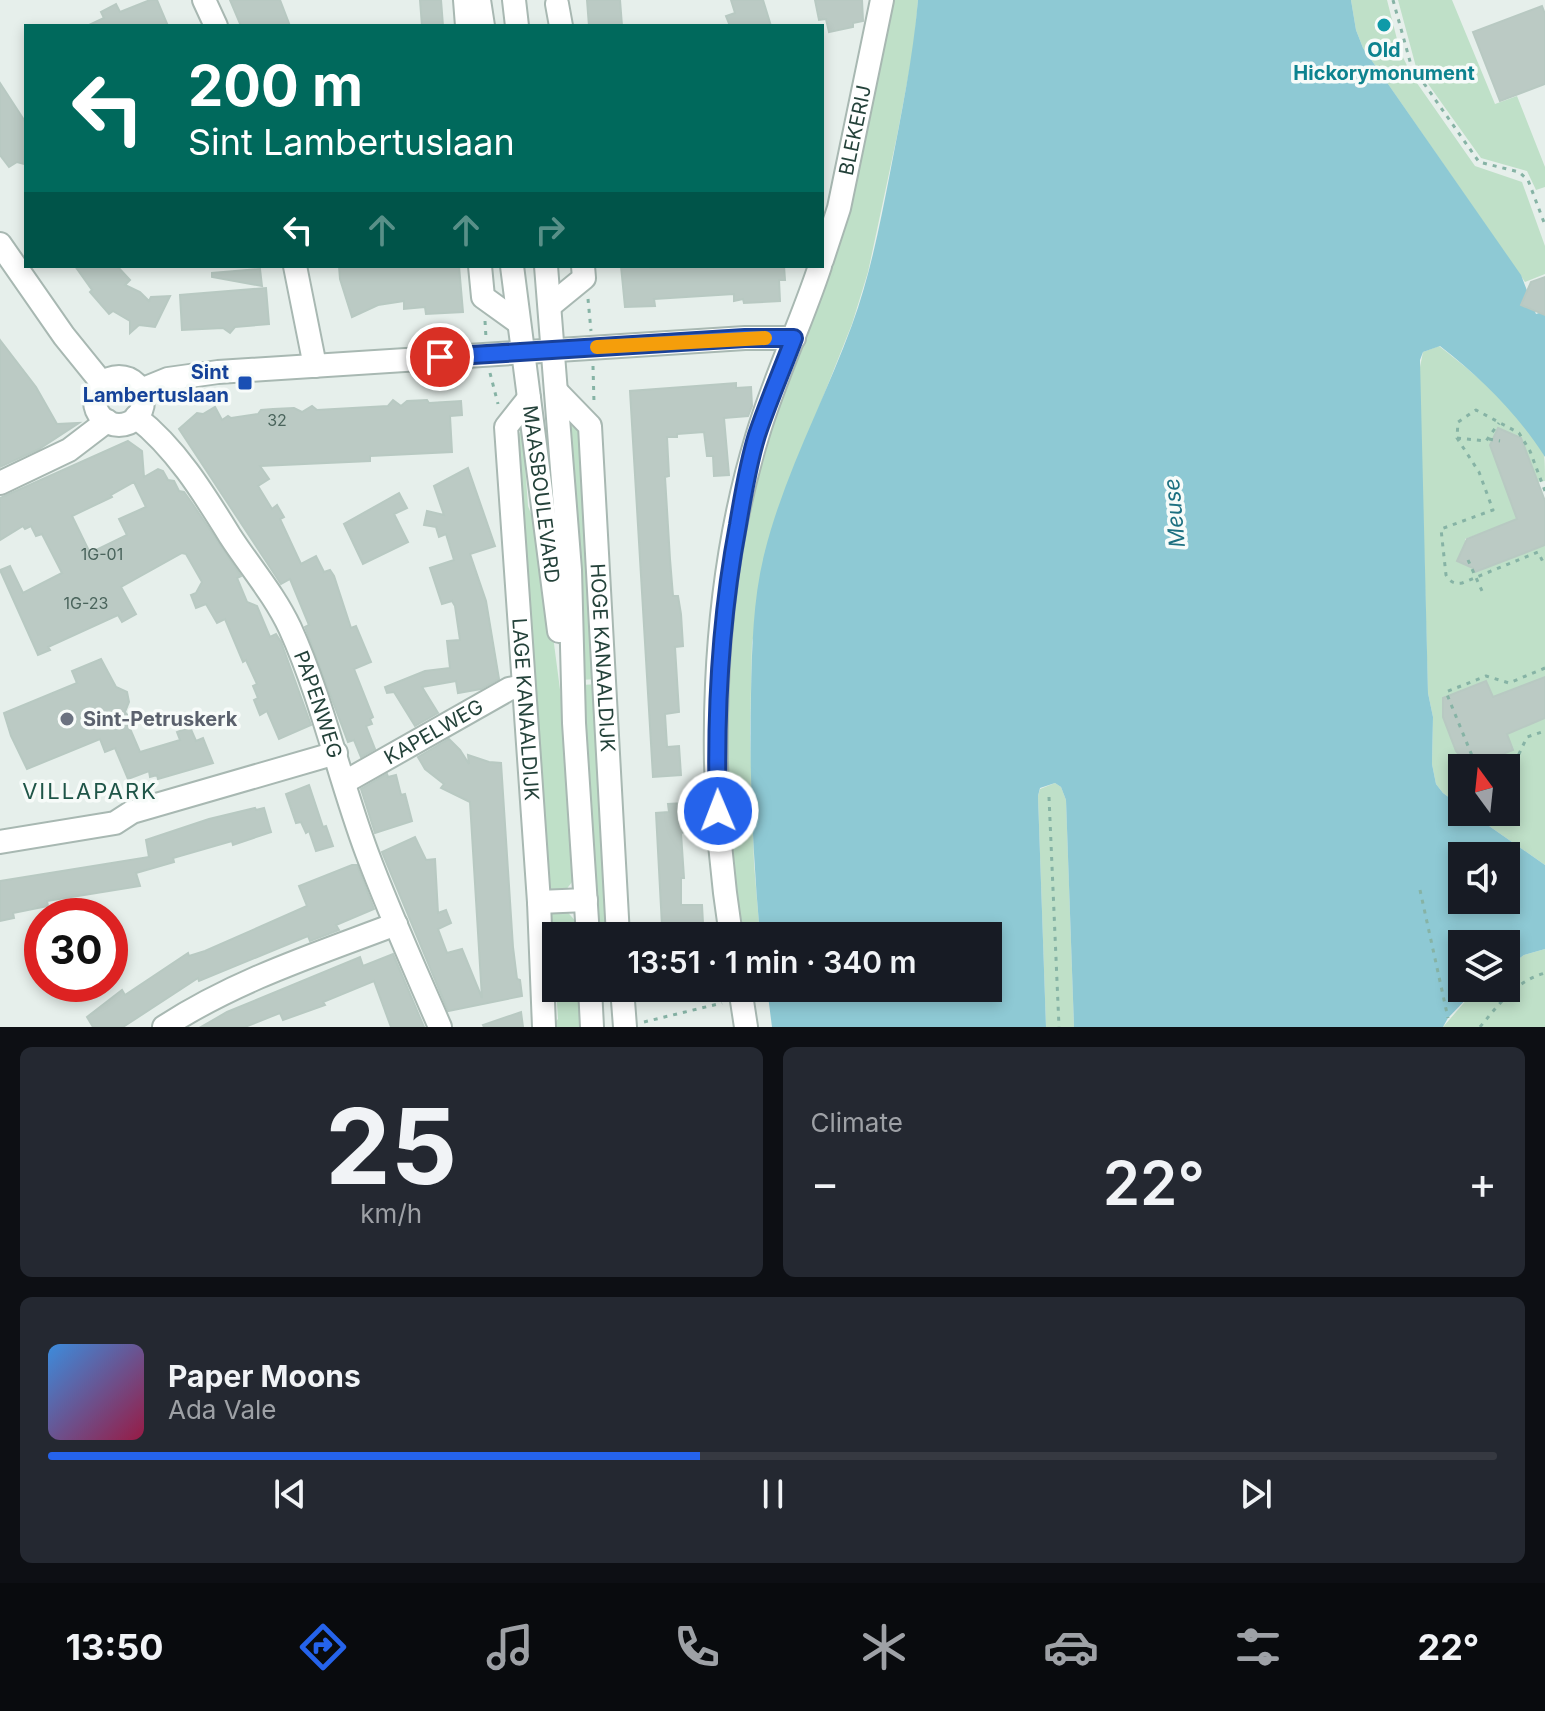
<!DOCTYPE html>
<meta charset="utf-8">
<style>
body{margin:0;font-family:Inter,sans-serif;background:#242831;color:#f1f3f6;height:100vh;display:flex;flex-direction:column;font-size:30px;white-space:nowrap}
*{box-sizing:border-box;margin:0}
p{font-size:26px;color:#9ea1a6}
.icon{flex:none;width:44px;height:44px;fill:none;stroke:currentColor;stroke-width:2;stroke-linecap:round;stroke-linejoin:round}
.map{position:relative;height:1027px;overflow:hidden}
.sheet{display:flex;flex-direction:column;gap:20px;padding:20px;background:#0d0f14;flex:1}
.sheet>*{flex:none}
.hud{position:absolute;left:24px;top:24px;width:800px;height:244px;border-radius:0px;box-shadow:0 4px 12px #0003;background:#00695c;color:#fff;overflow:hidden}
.needle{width:52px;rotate:345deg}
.fabs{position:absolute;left:1448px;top:754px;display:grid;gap:16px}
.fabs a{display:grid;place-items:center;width:72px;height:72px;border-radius:0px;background:#171b24;box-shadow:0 4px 12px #0003;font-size:40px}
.speed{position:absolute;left:24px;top:898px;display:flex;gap:16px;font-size:40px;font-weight:700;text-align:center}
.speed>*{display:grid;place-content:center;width:104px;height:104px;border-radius:50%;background:#171b24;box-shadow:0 4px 12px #0003;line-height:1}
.speed .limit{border:12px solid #d22;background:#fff;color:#111}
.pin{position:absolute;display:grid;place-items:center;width:68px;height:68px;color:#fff;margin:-34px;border:4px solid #fff;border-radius:50%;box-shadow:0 2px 8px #0007}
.me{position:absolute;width:88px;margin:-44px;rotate:359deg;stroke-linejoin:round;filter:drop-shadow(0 0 6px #0008)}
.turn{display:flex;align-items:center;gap:28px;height:168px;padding:0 32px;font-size:36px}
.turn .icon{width:104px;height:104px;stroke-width:2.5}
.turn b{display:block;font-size:56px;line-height:68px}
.lanes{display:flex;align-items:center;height:76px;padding:0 32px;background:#0003;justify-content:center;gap:40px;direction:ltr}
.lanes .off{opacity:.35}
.big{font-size:60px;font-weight:600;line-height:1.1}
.sheet .tile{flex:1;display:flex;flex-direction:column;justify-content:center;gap:12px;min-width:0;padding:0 28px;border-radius:12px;background:#242831}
.sheet .dial{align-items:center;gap:0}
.dial b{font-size:104px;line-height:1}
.song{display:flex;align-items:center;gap:24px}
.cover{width:96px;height:96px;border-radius:12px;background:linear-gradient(135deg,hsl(210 70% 55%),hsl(340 70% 35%))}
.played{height:8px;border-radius:4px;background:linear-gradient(90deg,#2563eb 45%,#363941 45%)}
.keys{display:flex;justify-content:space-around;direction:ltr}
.heat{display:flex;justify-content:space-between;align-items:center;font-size:44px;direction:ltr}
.sheet .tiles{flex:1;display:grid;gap:20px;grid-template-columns:1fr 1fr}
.tile:last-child{grid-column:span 2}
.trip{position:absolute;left:542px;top:922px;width:460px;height:80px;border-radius:0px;background:#171b24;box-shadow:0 4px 12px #0003;font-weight:600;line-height:80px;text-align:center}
.tabs{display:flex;height:128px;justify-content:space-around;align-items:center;background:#090b0e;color:#9ea1a6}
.tabs .icon{width:56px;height:56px}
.tabs .selected{color:#2563eb}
.tabs b{font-size:36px;color:#f1f3f6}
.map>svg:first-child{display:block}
.green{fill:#bfe0c8}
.water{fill:#8ec9d4;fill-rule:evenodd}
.building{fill:#bbcac4;stroke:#b8c9c2;stroke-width:2;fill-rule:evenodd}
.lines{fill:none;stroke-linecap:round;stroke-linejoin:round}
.minor-casing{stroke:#a8b8b2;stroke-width:26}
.path{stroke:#86b3a5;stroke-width:3;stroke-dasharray:4 6;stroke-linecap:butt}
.minor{stroke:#fff;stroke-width:22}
.route-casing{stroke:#184099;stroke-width:20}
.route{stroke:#2563eb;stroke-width:14}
.slow{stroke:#f59e0b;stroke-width:14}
.culture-dot{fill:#0f9aa8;stroke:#f7fbf9;stroke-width:3}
.transit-dot{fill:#1a4fb4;stroke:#f7fbf9;stroke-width:3}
.worship-dot{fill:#6b7280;stroke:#f7fbf9;stroke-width:3}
.labels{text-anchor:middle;stroke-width:7;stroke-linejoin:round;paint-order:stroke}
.number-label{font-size:16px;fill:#4a645c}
.culture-label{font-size:20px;font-weight:bold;fill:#0d838f;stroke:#f7fbf9}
.street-label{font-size:20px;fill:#24423a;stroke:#f7fbf9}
.transit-label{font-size:20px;font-weight:bold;fill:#164399;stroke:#f7fbf9;text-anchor:end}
.worship-label{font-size:20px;font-weight:bold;fill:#5b616d;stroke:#f7fbf9;text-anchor:start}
.water-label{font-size:22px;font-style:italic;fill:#1c6f80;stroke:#f7fbf9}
.neighbourhood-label{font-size:22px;letter-spacing:2px;fill:#1f5548;stroke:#f7fbf9}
</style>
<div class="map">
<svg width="1545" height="1027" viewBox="0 0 1545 1027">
<rect width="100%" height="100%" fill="#e6efeb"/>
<g class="green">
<polygon points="887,0 918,0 914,46 897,136 868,272 852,324 781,503 752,643 750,734 754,863 760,936 741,936 724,764 731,610 745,530 762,459 793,365"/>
<polygon points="1351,0 1387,0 1400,51 1412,76 1475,166 1522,182 1545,246 1545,274 1525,282 1363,48 1356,30"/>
<polygon points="1398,0 1452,0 1495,104 1517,96 1545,167 1545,187 1536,190 1527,171 1481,158 1416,67"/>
<path d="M1439 346C1470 370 1531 419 1544 455 1545 462 1545 473 1545 481L1538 482 1519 436 1506 441V432L1498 428 1529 515 1465 539 1470 553 1461 552 1457 561 1470 559 1476 572 1529 551 1545 533V677L1502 694 1495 702 1486 681 1459 692 1486 761 1513 750 1505 728 1516 730 1545 718V865L1469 812H1506V768H1462V807L1443 793 1436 784 1432 764 1433 717 1428 693 1419 372 1423 352Z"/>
<polygon points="566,413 583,431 597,679 581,680"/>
<polygon points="524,419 529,430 525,464 528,506 540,537 564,720 576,877 565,891 551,891 546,887 515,447"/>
<polygon points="598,684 614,936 597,936 582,685"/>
<polygon points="1055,783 1061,787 1066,800 1074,1027 1046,1027 1038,796 1040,789"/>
<polygon points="564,908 578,924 578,936 556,936 556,986 553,935 544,929 545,914"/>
<polygon points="1545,949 1545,1027 1443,1027 1475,990 1506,988 1506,968 1524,955"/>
<polygon points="556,988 581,988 583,1027 551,1027 558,1019"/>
</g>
<path class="water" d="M918 0H1351L1356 30 1363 48 1521 275 1536 314 1545 311V457C1516 412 1481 378 1440 346L1423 352 1420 360 1428 693 1433 717 1432 764 1436 784 1443 793 1462 807V812H1469L1545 865V949L1524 955 1506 968V944H1462V988H1477L1448 1018 1443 1027H1074L1066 800 1061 787 1055 783 1040 788 1038 796 1046 1027H772L767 988H988V936H760C753 856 749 775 751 695 752 647 753 597 765 551 784 475 825 399 852 325 870 276 880 224 890 173 901 115 913 58 918 0ZM1462 856H1506V900H1462Z"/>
<g class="building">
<polygon points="150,0 157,0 168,26 87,26 104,18 101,12 116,4 120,12"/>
<polygon points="230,0 280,0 290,26 241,26"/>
<polygon points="420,0 441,0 443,26 422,26"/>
<polygon points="587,0 620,0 622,26 589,26"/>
<polygon points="731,0 763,0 771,26 730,26 726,16 735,13"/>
<polygon points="815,0 862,0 863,21 853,23 853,27 829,32 826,19 819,20"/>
<polygon points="1542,6 1545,14 1545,84 1500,101 1473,32"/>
<polygon points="0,83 26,123 24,164 17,162 9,167 0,155"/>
<polygon points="75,266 117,266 130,280 125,285 140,292 149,301 151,297 170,296 155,327 139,325 130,333 130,321 113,311 109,314 90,292 92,290"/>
<polygon points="339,266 459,266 463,312 426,314 425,307 404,309 404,301 378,305 352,317 340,279"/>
<polygon points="621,266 650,266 650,268 784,266 785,280 779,280 780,301 744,303 743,299 734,301 734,294 654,299 655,306 625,307"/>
<polygon points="260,269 262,286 212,277 212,273"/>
<polygon points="1545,277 1545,315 1521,305 1531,282"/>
<polygon points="266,288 269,324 235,327 230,333 223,328 182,330 180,295"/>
<polygon points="0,340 36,387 57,424 79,423 39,449 0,467"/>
<polygon points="736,383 736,388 751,387 752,406 748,416 724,418 729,475 714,476 713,456 707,456 704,432 677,434 677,437 667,437 669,476 665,477 670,559 673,596 678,596 681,614 683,646 675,647 679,712 665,714 667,747 679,746 681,775 653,777 630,391"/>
<polygon points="393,400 401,406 407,401 427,400 429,403 461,401 462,415 450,416 452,452 370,456 370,461 260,466 269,479 258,486 272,509 277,505 284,517 280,519 301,564 316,556 324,572 330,570 334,576 351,628 356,626 371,662 354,669 373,717 370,719 372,724 366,726 375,749 361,757 354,740 348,742 305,627 309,625 290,579 281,584 179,429 197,413 203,414 215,407 222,420 228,416 231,418 258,414 261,410 273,409 294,408 302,412 312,406 317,410 388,406"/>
<polygon points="1498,428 1521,438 1545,501 1545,545 1475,572 1473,568 1457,561 1467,539 1517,519 1490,445"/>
<path d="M128 441 142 451 144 477 158 469 163 471 168 480 174 481 179 491 184 492 192 503 241 576 237 578 247 602 257 606 270 637 276 634 281 642 311 725 279 739 267 711 260 715 254 700 258 698 253 686 257 684 246 660 243 662 225 619 217 623 206 604 196 608 191 595 196 593 202 582 186 554 182 553 121 587 136 614 122 622 118 615 48 647 50 650 38 655 0 570 10 566 23 593 62 573 42 534 36 536 31 526 25 529 23 526 0 540V498ZM134 482 146 507 119 519 127 535 90 553 72 516 112 497 111 495Z"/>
<polygon points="468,468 495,546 470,554 486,601 499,679 481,689 458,693 456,681 422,687 438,713 415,726 394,692 387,693 385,687 425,671 450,668 447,641 460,640 455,606 452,601 442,604 430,568 454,560 446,534 439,537 436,527 424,525 427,511 444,515 434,486"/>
<polygon points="399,493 407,508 394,514 408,542 363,564 344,524"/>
<polygon points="101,659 116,687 127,692 129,702 125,712 129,717 128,724 140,752 180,740 177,732 190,727 196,741 203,738 213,763 158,779 157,775 150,777 149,771 128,779 115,748 105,752 100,739 27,769 11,736 4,713 77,683 72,671"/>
<polygon points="1545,677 1545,718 1507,734 1513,750 1470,767 1456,751 1443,717 1443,698 1486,681 1493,697"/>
<polygon points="449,739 460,750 469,764 468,755 489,762 501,763 513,947 517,979 520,980 522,996 448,1011 382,852 415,837 426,860 435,859 438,913 446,910 451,923 438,929 447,953 462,949 482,998 470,802 441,788 444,784 425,769 418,757"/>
<polygon points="387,774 388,777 396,775 401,795 405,794 412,821 375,833 361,789"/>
<polygon points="309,785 323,827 326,826 333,846 316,851 309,831 306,833 301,822 296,823 286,794"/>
<polygon points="685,803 685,832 681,833 684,878 681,878 681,905 702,905 703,923 662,926 656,813 669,812 668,804"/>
<polygon points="255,808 256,810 264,808 271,832 233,845 232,841 173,858 174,862 136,873 140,886 47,901 48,906 13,913 14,918 0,921 0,881 149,857 146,840 209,819"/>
<polygon points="352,865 357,865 374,909 336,925 339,930 310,941 308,936 199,981 198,978 123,1027 93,1027 87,1017 122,990 125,995 188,953 189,956 205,951 307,906 299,886"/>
<polygon points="393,954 424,1027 391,1027 374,981 323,1002 325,1005 283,1020 280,1013 245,1027 201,1027 227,1012 360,957 363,966"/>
<polygon points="521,1012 523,1027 484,1027 483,1025"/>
</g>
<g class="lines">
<g class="minor-casing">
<g id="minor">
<polyline points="204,0 216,26"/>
<polyline points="465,0 467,26"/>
<polyline points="479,0 483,26"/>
<polyline points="514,0 517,26"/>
<polyline points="557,4 561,26"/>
<polyline points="0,244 64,336 102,383"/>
<path id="s1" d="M822 260 839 208 882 0"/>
<polyline points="295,266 315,366"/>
<polyline points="480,266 483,297 519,323"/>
<path id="s2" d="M512 266 559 631"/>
<polyline points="546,266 570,570 574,723 588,936"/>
<polyline points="551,305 584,278 583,266"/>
<circle cx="119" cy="401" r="24"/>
<polyline points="141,390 168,379 218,372 745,338 794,338"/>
<path id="s3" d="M558 393 590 426 618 936"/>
<path id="s4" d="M529 398 506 427 539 902 544 1027"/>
<path id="s5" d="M136 417C176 448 204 494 230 536 250 567 274 594 290 628 323 701 339 778 367 853 389 912 415 969 440 1027"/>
<polyline points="0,483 69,450 107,421"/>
<path id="s6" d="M345 782 509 689 523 686"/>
<polyline points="0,842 115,823 132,812 336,753"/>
<polyline points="539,902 586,900"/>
<path d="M731 936C706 776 710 592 757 437 774 379 801 324 820 266"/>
<polyline points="590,988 592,1027"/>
<polyline points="622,988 625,1027"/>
<polyline points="740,988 746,1027"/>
<path d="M164 1027C236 980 317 954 396 924"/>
</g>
</g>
<g class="path">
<polyline points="1393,0 1411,65 1479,162 1519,172 1528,180 1545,225"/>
<polyline points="588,299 591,331"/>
<polyline points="485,321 486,338"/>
<polyline points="593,366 594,403"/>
<polyline points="490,373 498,404"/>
<polyline points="1457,438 1486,441 1499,423"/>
<polyline points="1489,439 1500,441"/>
<path d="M1545 491 1530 451 1519 433 1476 410 1458 422 1457 438 1479 472 1493 510 1441 529 1446 575C1450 582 1454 584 1462 583L1538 552 1545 566"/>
<polyline points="1468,560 1482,591"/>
<polyline points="1545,668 1509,683 1486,676 1446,692 1475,763 1485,767 1518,756 1527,737 1545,731"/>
<polyline points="1049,797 1059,1027"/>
<polyline points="1420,890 1448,1018"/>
<polyline points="644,1022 722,1003"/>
<path d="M1480 1027C1499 1004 1516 981 1545 973"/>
</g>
<use href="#minor" class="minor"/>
</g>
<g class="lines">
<g class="route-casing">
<path id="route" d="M440 357 745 338H794C782 370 768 402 757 435 748 464 743 495 738 525 720 620 715 714 718 811"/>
</g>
<use href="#route" class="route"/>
<polyline class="slow" points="597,347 765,338"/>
</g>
<circle class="culture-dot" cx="1384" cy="25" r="8"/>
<rect class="transit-dot" x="237" y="375" width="16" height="16" rx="4"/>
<circle class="worship-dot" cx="67" cy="719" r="8"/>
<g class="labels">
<g class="number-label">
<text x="277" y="426">32</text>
<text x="102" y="560">1G-01</text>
<text x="86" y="609">1G-23</text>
</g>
<g class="culture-label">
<text x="1384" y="57">Old<tspan x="1384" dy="23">Hickorymonument</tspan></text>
</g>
<g class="street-label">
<text dy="7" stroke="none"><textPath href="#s1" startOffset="134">BLEKERIJ</textPath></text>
<text dy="7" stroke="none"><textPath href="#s2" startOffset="230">MAASBOULEVARD</textPath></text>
<text dy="7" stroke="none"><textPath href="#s3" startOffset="278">HOGE KANAALDIJK</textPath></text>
<text dy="7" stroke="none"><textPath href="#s5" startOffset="344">PAPENWEG</textPath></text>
<text dy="7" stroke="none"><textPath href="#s4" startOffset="320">LAGE KANAALDIJK</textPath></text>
<text dy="7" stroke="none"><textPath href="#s6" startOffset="102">KAPELWEG</textPath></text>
</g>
<g class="transit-label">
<text x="229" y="379">Sint<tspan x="229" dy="23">Lambertuslaan</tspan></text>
</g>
<g class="worship-label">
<text x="83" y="726">Sint-Petruskerk</text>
</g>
<g class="water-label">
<text transform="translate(1174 513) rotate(-95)" y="8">Meuse</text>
</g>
<g class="neighbourhood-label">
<text x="90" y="799">VILLAPARK</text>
</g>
</g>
</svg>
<div class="fabs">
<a><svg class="needle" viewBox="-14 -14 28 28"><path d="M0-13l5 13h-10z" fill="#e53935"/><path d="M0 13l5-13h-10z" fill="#9ea1a6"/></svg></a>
<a><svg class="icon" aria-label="sound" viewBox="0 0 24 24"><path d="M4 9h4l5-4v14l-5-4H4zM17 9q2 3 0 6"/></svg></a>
<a><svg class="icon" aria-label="layers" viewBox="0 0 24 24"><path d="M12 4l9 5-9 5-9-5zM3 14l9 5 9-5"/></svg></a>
</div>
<div class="speed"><div class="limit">30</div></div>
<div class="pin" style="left:440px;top:357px;background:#d93025"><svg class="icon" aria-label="arrive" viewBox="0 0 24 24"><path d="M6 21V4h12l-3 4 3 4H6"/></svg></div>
<svg class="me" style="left:718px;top:811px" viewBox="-20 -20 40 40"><circle r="17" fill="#2563eb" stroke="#fff" stroke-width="3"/><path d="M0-11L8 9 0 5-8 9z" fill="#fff"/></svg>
<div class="trip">13:51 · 1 min · 340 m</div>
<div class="hud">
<div class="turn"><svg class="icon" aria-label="left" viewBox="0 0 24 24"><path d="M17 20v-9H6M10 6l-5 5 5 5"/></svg><div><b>200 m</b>Sint Lambertuslaan</div></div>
<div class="lanes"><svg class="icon" aria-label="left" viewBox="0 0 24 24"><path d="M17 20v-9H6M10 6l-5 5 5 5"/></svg><svg class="icon off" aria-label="ahead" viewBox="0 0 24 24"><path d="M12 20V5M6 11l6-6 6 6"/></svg><svg class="icon off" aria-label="ahead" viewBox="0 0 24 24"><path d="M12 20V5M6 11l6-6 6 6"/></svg><svg class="icon off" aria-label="right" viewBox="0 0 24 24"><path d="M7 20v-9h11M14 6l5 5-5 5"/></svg></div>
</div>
</div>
<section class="sheet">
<div class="tiles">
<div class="tile dial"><b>25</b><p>km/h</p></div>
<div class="tile"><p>Climate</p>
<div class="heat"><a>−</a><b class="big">22°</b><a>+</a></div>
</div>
<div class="tile">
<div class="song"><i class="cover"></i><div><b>Paper Moons</b><p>Ada Vale</p></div></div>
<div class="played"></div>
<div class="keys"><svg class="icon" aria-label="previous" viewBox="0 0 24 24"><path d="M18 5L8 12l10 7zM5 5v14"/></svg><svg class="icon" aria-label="pause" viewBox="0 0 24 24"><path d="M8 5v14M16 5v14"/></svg><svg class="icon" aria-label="next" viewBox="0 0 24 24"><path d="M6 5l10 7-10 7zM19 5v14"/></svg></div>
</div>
</div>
</section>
<nav class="tabs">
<b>13:50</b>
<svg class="icon selected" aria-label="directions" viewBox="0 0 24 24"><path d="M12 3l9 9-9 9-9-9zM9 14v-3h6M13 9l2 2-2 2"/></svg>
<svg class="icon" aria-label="music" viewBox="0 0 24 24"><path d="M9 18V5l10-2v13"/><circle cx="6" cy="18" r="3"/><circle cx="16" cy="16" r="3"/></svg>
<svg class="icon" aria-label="phone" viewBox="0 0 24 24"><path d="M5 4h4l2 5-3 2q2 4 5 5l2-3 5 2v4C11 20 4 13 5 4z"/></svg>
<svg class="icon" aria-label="climate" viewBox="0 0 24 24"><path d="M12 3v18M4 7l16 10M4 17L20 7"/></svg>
<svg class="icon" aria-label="car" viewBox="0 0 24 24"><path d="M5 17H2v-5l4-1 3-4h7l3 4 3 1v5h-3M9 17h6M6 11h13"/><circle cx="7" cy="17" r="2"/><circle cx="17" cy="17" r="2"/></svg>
<svg class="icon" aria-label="filters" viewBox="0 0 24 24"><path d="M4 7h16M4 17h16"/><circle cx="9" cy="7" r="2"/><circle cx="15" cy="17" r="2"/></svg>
<b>22°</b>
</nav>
